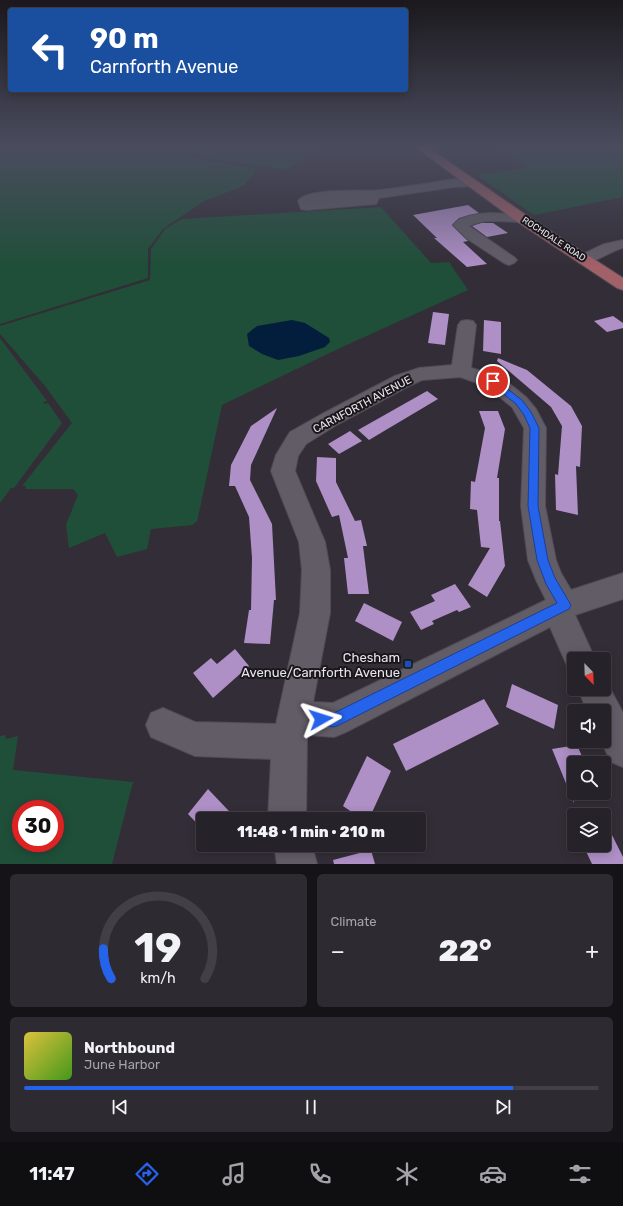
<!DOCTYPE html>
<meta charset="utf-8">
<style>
body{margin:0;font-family:Rubik,sans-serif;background:#2e2a31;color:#f1f3f6;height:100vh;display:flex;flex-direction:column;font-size:15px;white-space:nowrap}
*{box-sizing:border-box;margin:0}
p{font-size:13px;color:#a4a4a8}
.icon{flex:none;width:22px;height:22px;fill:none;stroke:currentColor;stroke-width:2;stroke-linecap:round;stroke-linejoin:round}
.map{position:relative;height:864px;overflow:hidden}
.drawer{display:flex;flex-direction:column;gap:10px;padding:10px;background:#151317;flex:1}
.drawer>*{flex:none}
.top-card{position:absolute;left:8px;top:8px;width:400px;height:84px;border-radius:4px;box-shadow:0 2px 10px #0003,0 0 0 1px #423f46;background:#1a4fa0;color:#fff;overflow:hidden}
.needle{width:26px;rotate:157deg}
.tools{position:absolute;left:567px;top:652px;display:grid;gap:8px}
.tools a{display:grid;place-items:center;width:44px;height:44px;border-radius:4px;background:#262229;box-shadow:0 2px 10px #0003,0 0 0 1px #423f46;font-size:20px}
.speed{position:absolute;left:12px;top:800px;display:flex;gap:8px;font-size:20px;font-weight:700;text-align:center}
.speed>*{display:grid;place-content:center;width:52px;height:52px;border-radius:50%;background:#262229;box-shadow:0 2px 10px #0003,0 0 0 1px #423f46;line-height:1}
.speed .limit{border:6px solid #d22;background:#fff;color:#111}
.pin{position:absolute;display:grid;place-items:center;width:34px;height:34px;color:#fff;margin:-17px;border:2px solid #fff;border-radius:50%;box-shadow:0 1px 4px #0007}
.me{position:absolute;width:44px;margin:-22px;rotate:84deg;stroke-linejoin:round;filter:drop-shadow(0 0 3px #0008)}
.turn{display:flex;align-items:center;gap:14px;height:84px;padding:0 16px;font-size:18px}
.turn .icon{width:52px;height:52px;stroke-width:2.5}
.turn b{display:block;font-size:28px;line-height:34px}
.big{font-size:30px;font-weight:800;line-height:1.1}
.drawer .tile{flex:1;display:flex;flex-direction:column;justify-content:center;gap:6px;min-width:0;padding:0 14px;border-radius:6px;background:#2e2a31}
.drawer .dial{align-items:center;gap:0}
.dial svg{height:104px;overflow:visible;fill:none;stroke:#423f46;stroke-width:7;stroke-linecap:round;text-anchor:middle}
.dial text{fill:#f1f3f6;stroke:none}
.song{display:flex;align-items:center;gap:12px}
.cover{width:48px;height:48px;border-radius:6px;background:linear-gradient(135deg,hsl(50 70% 55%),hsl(100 70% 35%))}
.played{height:4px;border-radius:2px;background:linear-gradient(90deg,#2563eb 85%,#423f46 85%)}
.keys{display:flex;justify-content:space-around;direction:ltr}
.heat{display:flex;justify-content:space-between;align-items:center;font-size:22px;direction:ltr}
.drawer .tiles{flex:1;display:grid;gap:10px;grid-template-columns:1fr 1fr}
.tile:last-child{grid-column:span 2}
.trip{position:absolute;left:196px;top:812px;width:230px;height:40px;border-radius:4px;background:#262229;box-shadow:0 2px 10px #0003,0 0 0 1px #423f46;font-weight:800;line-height:40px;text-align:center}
.menu{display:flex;height:64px;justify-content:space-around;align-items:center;background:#0f0e10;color:#a4a4a8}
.menu .icon{width:28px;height:28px}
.menu .active{color:#2563eb}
.menu b{font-size:18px;color:#f1f3f6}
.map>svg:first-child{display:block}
.green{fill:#1f4f38;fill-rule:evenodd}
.water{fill:#031e3d}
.building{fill:#ae8fc6}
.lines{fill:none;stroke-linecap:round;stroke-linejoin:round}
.minor-casing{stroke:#504c54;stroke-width:2}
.major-casing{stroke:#504c54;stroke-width:2}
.minor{fill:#625c67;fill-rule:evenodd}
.major{fill:#a26068;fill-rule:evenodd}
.route{fill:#2563eb;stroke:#184099}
.transit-dot{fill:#1a4fb4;stroke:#19171b;stroke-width:1.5}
.labels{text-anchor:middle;stroke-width:4;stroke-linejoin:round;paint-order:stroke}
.far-street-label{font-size:9px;fill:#e8e5ec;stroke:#19171b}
.street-label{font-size:11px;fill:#e8e5ec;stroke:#19171b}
.near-poi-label{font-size:13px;fill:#e8e5ec;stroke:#19171b;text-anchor:end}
</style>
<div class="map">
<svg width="623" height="864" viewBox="0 0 623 864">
<rect width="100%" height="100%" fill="#332d37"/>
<g class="green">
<polygon points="0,146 194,146 184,156 257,169 244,185 236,189 204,201 163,229 148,249 148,278 0,324"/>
<polygon points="201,146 327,146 292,167 285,170 201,157 197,151"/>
<polygon points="491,146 623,146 623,197 534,215 477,175 528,167"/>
<polygon points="381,207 431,263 449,262 468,290 340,348 222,405 197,522 194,523 193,525 151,529 147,549 117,557 105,533 69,548 66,525 78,495 73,489 25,489 26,486 22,486 72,423 45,386 0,334 0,326 150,280 151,249 165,229 182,219"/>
<polygon points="0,338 47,401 43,402 45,404 48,403 62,423 14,488 11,488 0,503"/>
<path d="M5 735 6 739 18 736 13 770 133 782 112 864H0V736ZM21 809H55V843H21Z"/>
</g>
<polygon class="water" points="292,320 305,323 329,338 330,342 325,347 299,356 278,360 262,354 249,346 247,334 257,326"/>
<g class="building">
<polygon points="468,205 479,213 459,218 452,225 468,241 463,242 487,264 467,267 434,238 437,238 413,215"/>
<polygon points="481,223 493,223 508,233 487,237 472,226"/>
<polygon points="433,312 449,314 445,345 428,343"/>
<polygon points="613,316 623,323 623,328 607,332 594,321"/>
<polygon points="484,320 501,322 501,354 483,351"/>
<polygon points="498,358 527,370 571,406 582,426 580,467 576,466 578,515 556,510 555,474 558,475 562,426 551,407 497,361"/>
<polygon points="427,391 438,399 369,440 358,430"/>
<polygon points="277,408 251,465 250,480 272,524 276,600 274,600 270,644 244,643 249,610 251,610 252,558 249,517 235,486 229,486 231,465 251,426"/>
<polygon points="479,411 498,411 505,429 497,478 499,478 499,521 500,521 505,566 487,597 468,585 490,548 481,547 477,510 470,509 471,481 475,482 485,428"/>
<polygon points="350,431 362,441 339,454 328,444"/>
<polygon points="317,457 336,458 336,482 355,521 361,520 367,546 363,546 369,594 348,594 344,558 348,558 339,515 332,517 316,481"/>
<polygon points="455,584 471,607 459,612 457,610 432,621 434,624 421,630 410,612 435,601 431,595"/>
<polygon points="364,603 402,622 393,641 355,621"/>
<polygon points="235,649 249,666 213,698 193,673 211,658 217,664"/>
<polygon points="512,684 558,705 554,729 506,707"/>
<polygon points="484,699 499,724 406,771 393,744"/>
<polygon points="577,745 585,763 574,763 574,803 552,749"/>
<polygon points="367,756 391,771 369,819 362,819 343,806"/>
<polygon points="208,789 226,808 237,819 203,819 203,830 188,814"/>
<polygon points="604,819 623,857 623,864 592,864 583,845 604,845"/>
<polygon points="371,850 375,864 334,864 333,860"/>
</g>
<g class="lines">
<g class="minor-casing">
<g id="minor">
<path d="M454 179 475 180 477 183 475 186 454 187 379 198 376 204 306 210 301 209 298 201C307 187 364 192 381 190 405 187 430 183 454 179Z"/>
<path d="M489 213 521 214 526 215 528 218 526 221 521 222C505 222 484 218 469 226L514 257 517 260 514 263 509 265 504 263 466 238 453 225C460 215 478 214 489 213Z"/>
<path d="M623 240V248C609 251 593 266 579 262L576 259 579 256 604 244Z"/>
<path d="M467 320 473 321 476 325 471 368 500 376 526 397 536 409 546 428 545 506 556 560 561 573 571 590 623 573V599L575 615 595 659H574V672L569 670 550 627 346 732 334 737 307 735 306 819H268L271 759 195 756 151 737 146 725 151 713 163 708 195 722 276 724 300 613 302 570 299 542 271 471 276 455 290 432 322 414 395 376 419 368 452 365 458 325 461 321ZM460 377 486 386 512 407 524 428 521 506 528 560 536 580 546 600 333 703 313 702 330 613V570L325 542 295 471 298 456 306 444 338 424 409 386 422 380Z"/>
<polygon points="604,677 623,713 623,767 611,762 601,741 604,741 604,711 587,711 578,689 604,689"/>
<polygon points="274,845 312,845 317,864 277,864"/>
</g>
</g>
<g class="major-casing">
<polygon id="major" points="414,146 426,146 526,215 623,278 623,290 617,288 516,221"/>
</g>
<use href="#minor" class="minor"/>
<use href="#major" class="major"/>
</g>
<linearGradient id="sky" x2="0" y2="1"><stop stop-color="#1c191e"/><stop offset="0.55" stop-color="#4a4c5e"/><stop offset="1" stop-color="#4a4c5e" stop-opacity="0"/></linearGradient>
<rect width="623" height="267" fill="url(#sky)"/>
<polygon class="route" points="493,378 522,400 531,412 539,428 538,506 548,560 555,578 571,605 569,609 339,725 334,727 316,724 314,719 316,714 321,712 334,713 557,603 546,584 537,560 528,506 530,428 524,415 516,404 490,383 489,381 490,379"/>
<rect class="transit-dot" x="404" y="660" width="8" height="8" rx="2"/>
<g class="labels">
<g class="far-street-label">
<text transform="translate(554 239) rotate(33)" y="3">ROCHDALE ROAD</text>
</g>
<g class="street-label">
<text transform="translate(362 404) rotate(-28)" y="4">CARNFORTH AVENUE</text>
</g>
<g class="near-poi-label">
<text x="400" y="662">Chesham<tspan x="400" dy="15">Avenue/Carnforth Avenue</tspan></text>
</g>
</g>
</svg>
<div class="tools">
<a><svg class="needle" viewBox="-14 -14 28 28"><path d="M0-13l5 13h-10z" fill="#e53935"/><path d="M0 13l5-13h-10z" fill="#a4a4a8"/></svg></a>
<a><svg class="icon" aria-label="sound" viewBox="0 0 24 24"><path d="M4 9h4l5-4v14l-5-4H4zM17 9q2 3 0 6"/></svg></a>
<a><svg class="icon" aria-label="search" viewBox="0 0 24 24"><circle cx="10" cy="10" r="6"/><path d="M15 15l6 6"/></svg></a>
<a><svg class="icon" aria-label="layers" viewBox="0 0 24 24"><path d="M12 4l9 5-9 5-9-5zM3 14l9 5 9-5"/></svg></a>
</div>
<div class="speed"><div class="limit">30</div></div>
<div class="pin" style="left:493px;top:381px;background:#d93025"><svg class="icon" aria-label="arrive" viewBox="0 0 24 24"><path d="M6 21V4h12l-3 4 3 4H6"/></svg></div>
<svg class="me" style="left:321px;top:719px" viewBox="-20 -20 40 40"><path d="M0-17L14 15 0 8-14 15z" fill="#2563eb" stroke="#fff" stroke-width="4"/></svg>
<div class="trip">11:48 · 1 min · 210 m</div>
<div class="top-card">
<div class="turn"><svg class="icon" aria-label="left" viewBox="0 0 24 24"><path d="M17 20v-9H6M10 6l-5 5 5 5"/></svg><div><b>90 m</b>Carnforth Avenue</div></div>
</div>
</div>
<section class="drawer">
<div class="tiles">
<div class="tile dial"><svg viewBox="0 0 100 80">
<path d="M14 69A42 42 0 1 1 86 69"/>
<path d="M14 69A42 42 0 0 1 8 46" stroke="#2563eb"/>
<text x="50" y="56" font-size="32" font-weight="700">19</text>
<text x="50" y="72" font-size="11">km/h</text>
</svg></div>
<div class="tile"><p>Climate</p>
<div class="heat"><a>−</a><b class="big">22°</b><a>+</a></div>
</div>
<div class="tile">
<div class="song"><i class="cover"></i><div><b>Northbound</b><p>June Harbor</p></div></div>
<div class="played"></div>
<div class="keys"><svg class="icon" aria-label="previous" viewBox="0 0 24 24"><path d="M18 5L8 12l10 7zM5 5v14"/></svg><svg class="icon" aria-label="pause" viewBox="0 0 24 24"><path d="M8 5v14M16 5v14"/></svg><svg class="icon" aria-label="next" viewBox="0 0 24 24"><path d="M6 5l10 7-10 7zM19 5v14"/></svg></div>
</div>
</div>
</section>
<nav class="menu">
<b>11:47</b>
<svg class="icon active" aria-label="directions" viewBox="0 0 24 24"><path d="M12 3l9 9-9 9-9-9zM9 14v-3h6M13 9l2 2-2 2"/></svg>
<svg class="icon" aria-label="music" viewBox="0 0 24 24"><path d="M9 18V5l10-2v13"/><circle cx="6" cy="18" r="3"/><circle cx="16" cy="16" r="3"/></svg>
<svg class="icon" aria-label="phone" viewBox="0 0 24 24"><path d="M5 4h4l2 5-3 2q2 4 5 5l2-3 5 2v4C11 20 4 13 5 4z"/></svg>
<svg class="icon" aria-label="climate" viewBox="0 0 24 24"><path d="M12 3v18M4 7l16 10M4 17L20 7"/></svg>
<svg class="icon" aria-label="car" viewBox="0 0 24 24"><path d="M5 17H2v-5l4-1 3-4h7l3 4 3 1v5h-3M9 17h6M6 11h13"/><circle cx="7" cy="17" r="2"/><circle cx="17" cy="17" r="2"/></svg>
<svg class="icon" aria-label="filters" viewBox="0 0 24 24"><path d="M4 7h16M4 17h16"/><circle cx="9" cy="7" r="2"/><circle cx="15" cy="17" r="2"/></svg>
</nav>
